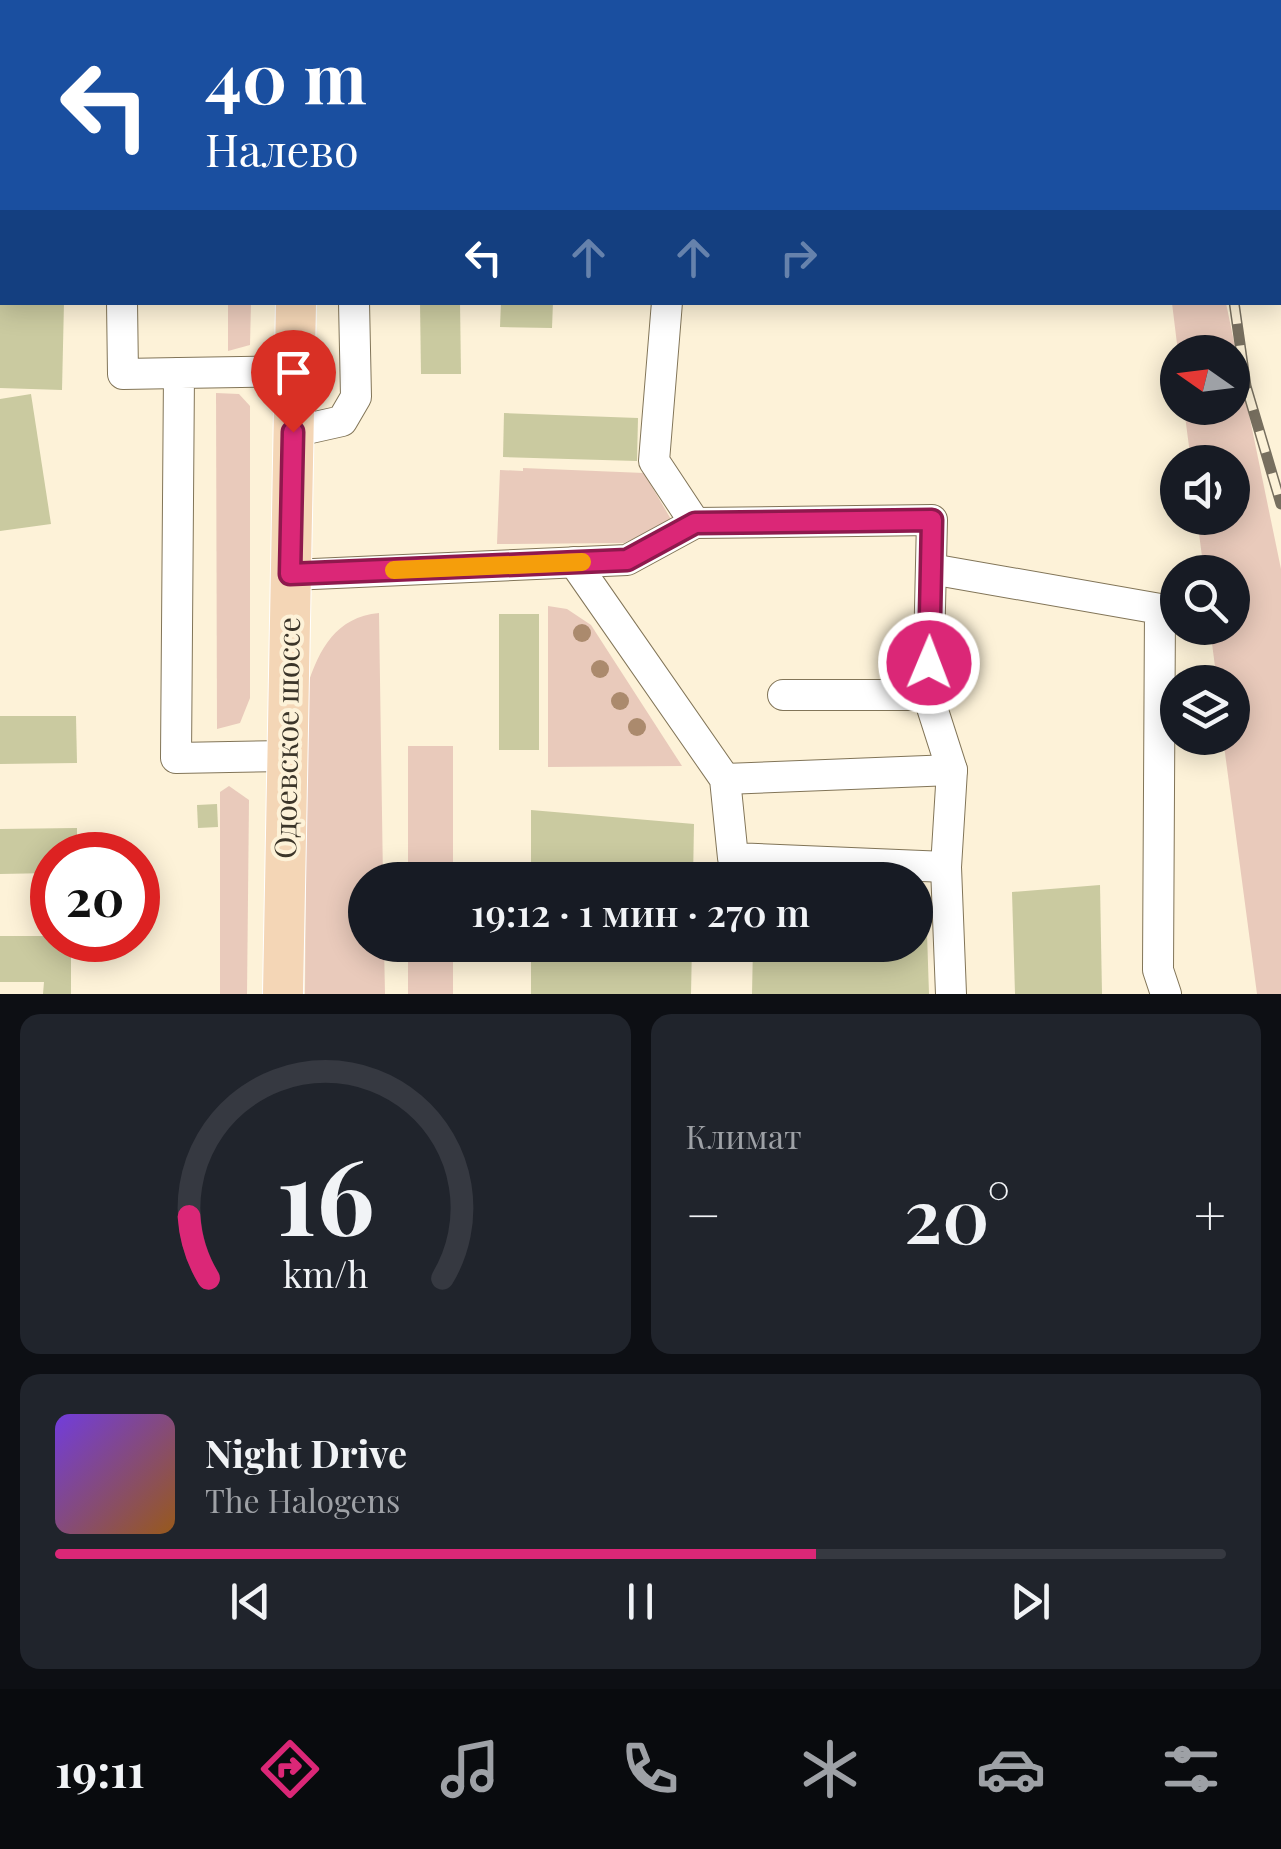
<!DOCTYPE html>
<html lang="ru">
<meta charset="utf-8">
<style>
body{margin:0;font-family:"Playfair Display",serif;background:#20242c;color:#f1f3f6;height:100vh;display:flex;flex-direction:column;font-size:38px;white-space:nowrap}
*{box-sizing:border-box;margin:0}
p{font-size:32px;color:#9ea1a6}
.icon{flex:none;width:55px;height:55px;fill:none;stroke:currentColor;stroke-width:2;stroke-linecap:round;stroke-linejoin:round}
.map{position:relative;height:994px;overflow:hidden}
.details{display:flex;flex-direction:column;gap:20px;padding:20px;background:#0d0f14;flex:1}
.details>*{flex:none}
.banner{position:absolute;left:0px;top:0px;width:1282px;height:305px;box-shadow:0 5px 25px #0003;background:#1a4fa0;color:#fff;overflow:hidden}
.needle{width:65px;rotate:284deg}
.tools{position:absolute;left:1160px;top:335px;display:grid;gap:20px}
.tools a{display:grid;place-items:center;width:90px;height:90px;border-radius:50%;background:#171b24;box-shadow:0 5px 25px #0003;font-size:50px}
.speed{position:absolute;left:30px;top:832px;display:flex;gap:20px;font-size:50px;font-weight:700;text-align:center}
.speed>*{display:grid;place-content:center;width:130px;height:130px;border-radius:50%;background:#171b24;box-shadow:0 5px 25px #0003;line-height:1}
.speed .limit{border:15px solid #d22;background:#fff;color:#111}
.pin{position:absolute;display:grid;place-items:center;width:85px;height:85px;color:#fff;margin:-102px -42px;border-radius:50% 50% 50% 0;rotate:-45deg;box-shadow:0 0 10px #0007}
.pin .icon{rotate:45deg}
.me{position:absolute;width:110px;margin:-55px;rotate:1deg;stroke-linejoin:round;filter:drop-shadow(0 0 8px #0008)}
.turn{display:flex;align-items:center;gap:35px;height:210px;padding:0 40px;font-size:45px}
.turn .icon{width:130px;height:130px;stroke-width:2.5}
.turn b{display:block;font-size:70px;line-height:85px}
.lanes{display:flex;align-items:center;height:95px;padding:0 40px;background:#0003;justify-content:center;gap:50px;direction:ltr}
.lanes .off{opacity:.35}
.big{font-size:75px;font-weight:600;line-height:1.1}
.details .widget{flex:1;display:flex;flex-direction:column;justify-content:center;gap:15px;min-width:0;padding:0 35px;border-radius:20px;background:#20242c}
.details .dial{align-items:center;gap:0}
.dial svg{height:260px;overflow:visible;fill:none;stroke:#363941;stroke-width:7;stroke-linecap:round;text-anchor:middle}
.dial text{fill:#f1f3f6;stroke:none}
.song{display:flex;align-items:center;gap:30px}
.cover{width:120px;height:120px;border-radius:15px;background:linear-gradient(135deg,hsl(260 70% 55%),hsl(30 70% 35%))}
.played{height:10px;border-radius:5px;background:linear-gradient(90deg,#db2777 65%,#363941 65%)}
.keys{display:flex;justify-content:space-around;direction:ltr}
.heat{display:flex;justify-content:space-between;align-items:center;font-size:55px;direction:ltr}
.details .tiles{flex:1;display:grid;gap:20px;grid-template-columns:1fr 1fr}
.widget:last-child{grid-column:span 2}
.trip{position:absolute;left:348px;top:862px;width:585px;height:100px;border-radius:50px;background:#171b24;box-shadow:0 5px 25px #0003;font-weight:600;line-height:100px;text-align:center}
.dock{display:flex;height:160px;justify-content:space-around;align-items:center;background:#090b0e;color:#9ea1a6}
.dock .icon{width:70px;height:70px}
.dock .current{color:#db2777}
.dock b{font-size:45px;color:#f1f3f6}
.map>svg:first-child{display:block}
.green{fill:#e9cabb}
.building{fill:#cacaa0}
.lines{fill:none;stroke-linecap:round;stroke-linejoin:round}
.minor-casing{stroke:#827558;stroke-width:32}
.major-casing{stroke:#fff;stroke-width:42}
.minor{stroke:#fff;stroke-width:30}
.major{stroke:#f4d6b6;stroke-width:40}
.rail-casing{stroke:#776f5f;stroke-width:11}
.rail{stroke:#fdf2d8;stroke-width:8;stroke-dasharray:22;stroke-linecap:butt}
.tree{fill:#ab8a6d}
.route-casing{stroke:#8e194d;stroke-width:25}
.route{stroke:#db2777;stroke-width:18}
.slow{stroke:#f59e0b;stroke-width:18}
.labels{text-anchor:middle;stroke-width:8;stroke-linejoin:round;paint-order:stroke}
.street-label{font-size:30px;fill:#3b3529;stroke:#fdf2d8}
</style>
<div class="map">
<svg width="1281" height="994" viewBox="0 0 1281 994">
<rect width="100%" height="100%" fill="#fdf2d8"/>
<g class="green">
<polygon points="228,303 251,303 250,345 228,351"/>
<polygon points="1172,303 1226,303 1281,569 1281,994 1257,994 1223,738 1232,738 1232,682 1217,682 1210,628 1232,628 1232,572 1204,572 1197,518 1232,518 1232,462 1191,462 1184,408 1232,408 1232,352 1178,352"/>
<polygon points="216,393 239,394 250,406 250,698 240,723 217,729"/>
<polygon points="523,468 644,473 672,521 624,543 497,544 500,470 523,471"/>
<polygon points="548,606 567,609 591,625 682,766 548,767"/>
<path d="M379 613 383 880H365V945H384L385 994H305L307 687C319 649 336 617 379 613Z"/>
<rect x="408" y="746" width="45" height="134"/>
<polygon points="229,786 249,800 247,994 220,994 220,792"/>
<rect x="408" y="945" width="45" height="49"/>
</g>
<g class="building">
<polygon points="0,302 64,302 62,390 0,388"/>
<polygon points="420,302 460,302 461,374 421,374"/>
<polygon points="501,302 553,302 552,328 500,327"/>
<polygon points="31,394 51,524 0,531 0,399"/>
<polygon points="504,413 638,418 637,461 503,457"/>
<rect x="499" y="614" width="40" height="136"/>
<polygon points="0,716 76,716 77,763 0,764"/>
<polygon points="217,804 218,827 198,828 197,805"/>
<polygon points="531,810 694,824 693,880 531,880"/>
<polygon points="77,828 77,855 52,855 52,873 0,874 0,829"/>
<polygon points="1100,885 1102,994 1015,994 1012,892"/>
<polygon points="915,902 926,903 929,994 752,994 753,945 915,945"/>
<polygon points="0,936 52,936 52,940 71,940 71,994 43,994 44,982 0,982"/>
<polygon points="531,945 692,945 691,994 531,994"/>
</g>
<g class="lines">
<g class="minor-casing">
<g id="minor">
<polyline points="119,0 119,2"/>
<polyline points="1251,0 1251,2"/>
<polyline points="1280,147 1281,147"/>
<polyline points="1280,199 1281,205"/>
<polyline points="122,302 123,374 179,373"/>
<polyline points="667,302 654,461 695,523"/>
<polyline points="293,432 342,421 356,397 354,302"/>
<polyline points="574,562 725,779 733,858 946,867"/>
<polyline points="931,569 1160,609 1158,970 1166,994"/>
<polyline points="291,575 627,560 695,523 932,520 928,695 783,695"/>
<polyline points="928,695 952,770 946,867 951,994"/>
<polyline points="287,756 176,758 179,373 294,371"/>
<polyline points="725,779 952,770"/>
</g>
</g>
<g class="major-casing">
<g id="major">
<polyline points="299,0 299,2"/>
<polyline points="283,994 296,302"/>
</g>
</g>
<use href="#minor" class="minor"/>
<use href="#major" class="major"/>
<g class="rail-casing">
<g id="rail">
<polyline points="1193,0 1193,2"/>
<polyline points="1234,302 1246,386 1281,504"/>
</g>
</g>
<use href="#rail" class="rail"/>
</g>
<g class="tree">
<circle cx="582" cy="633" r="9"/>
<circle cx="600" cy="669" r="9"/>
<circle cx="620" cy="701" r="9"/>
<circle cx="637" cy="727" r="9"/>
</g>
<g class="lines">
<g class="route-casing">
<polyline id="route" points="293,432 290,574 627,560 695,523 932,520 929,663"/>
</g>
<use href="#route" class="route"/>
<polyline class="slow" points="394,570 582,562"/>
</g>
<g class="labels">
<g class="street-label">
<text transform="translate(288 738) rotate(-89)" y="10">Одоевское шоссе</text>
</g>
</g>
</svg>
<div class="tools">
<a><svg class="needle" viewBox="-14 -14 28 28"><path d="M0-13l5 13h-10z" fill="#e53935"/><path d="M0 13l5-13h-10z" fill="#9ea1a6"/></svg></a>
<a><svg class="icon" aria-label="sound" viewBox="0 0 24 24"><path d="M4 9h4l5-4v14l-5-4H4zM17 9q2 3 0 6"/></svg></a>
<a><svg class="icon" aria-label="search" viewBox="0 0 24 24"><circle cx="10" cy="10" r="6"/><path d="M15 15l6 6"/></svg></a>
<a><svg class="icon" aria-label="layers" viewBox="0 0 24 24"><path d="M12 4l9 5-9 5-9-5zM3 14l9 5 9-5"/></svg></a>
</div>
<div class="speed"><div class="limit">20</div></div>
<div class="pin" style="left:293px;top:432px;background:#d93025"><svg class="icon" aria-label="arrive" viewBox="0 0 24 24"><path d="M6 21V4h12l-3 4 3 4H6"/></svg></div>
<svg class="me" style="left:929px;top:663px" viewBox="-20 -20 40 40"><circle r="17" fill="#db2777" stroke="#fff" stroke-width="3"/><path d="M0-11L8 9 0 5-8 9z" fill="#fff"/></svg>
<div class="trip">19:12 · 1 мин · 270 m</div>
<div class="banner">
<div class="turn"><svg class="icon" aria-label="left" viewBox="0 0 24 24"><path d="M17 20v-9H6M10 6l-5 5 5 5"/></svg><div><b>40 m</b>Налево</div></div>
<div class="lanes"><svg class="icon" aria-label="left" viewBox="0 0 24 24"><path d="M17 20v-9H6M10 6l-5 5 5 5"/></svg><svg class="icon off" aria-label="ahead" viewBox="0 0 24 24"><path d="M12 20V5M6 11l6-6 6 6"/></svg><svg class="icon off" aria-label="ahead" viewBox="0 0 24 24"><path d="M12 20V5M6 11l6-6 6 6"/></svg><svg class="icon off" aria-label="right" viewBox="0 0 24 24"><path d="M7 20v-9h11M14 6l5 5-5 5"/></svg></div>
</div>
</div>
<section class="details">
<div class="tiles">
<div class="widget dial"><svg viewBox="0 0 100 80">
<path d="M14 69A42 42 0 1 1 86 69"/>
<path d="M14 69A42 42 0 0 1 8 50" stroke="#db2777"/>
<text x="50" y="56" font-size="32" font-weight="700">16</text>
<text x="50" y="72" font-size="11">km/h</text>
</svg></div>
<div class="widget"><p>Климат</p>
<div class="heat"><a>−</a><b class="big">20°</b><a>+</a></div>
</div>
<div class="widget">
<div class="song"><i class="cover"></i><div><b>Night Drive</b><p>The Halogens</p></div></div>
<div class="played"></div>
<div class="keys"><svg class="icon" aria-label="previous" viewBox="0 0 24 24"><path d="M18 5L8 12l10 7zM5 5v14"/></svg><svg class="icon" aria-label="pause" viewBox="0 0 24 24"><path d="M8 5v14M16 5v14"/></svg><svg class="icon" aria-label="next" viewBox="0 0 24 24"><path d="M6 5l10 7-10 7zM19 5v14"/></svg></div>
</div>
</div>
</section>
<nav class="dock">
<b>19:11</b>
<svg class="icon current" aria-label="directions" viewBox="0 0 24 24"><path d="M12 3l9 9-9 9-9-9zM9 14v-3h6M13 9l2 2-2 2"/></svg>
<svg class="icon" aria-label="music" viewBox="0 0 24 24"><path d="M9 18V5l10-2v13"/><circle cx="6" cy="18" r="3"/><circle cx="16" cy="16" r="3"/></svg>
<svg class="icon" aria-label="phone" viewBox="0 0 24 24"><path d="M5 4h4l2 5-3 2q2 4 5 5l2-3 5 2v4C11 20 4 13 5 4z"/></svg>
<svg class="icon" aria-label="climate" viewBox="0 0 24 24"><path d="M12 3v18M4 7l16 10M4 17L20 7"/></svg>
<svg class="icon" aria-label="car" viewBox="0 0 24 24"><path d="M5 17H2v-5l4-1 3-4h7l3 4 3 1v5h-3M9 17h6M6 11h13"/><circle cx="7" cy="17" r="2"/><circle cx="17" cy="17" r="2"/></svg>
<svg class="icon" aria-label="filters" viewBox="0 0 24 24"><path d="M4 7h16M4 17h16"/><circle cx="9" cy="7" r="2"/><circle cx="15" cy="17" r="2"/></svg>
</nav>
